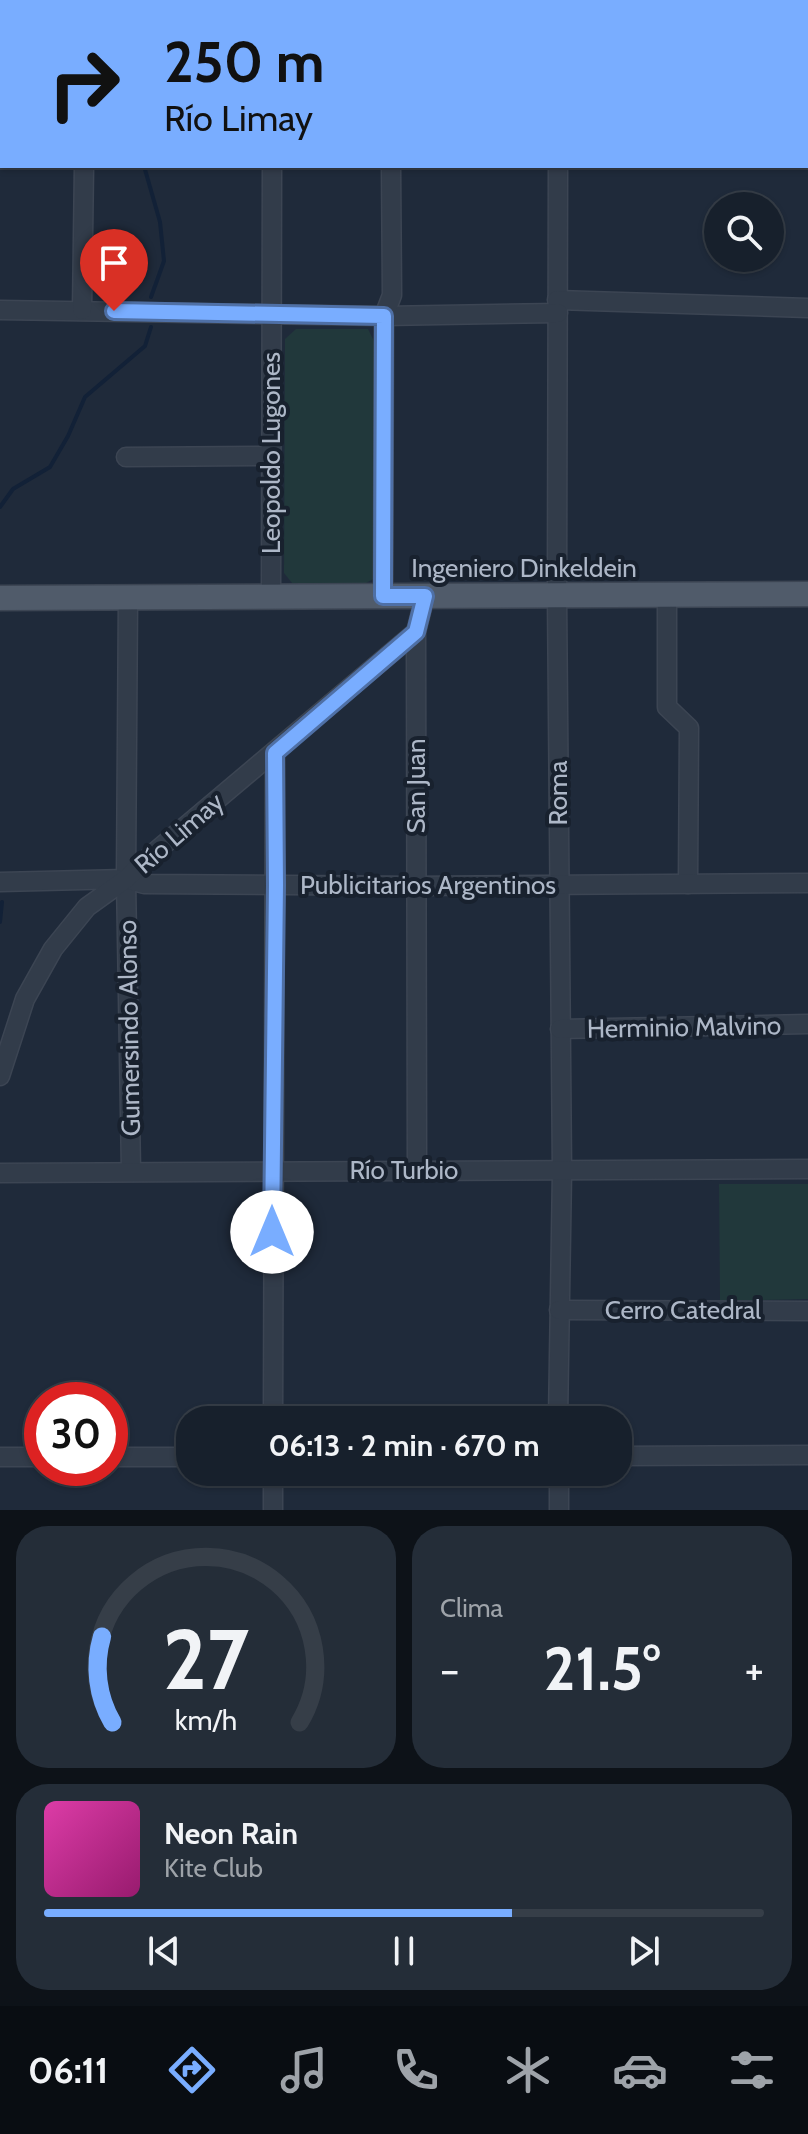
<!DOCTYPE html>
<html lang="es">
<meta charset="utf-8">
<style>
body{margin:0;font-family:Cabin,sans-serif;background:#242d38;color:#f1f3f6;height:100vh;display:flex;flex-direction:column;font-size:30px;white-space:nowrap}
*{box-sizing:border-box;margin:0}
p{font-size:26px;color:#9ea3a9}
.icon{flex:none;width:44px;height:44px;fill:none;stroke:currentColor;stroke-width:2;stroke-linecap:round;stroke-linejoin:round}
.map{position:relative;height:1510px;overflow:hidden}
.sheet{display:flex;flex-direction:column;gap:16px;padding:16px;background:#0d1218;flex:1}
.sheet>*{flex:none}
.banner{position:absolute;left:0px;top:0px;width:808px;height:168px;box-shadow:0 2px 6px #0004,0 0 0 2px #363e48;background:#79adff;color:#111;overflow:hidden}
.fabs{position:absolute;left:704px;top:192px;display:grid;gap:16px}
.fabs a{display:grid;place-items:center;width:80px;height:80px;border-radius:50%;background:#17202c;box-shadow:0 2px 6px #0004,0 0 0 2px #363e48;font-size:40px}
.speed{position:absolute;left:24px;top:1382px;display:flex;gap:16px;font-size:40px;font-weight:700;text-align:center}
.speed>*{display:grid;place-content:center;width:104px;height:104px;border-radius:50%;background:#17202c;box-shadow:0 2px 6px #0004,0 0 0 2px #363e48;line-height:1}
.speed .limit{border:12px solid #d22;background:#fff;color:#111}
.pin{position:absolute;display:grid;place-items:center;width:68px;height:68px;color:#fff;margin:-82px -34px;border-radius:50% 50% 50% 0;rotate:-45deg;box-shadow:0 0 8px #0007}
.pin .icon{rotate:45deg}
.me{position:absolute;width:88px;margin:-44px;rotate:0deg;stroke-linejoin:round;filter:drop-shadow(0 0 6px #0008)}
.turn{display:flex;align-items:center;gap:28px;height:168px;padding:0 32px;font-size:36px}
.turn .icon{width:104px;height:104px;stroke-width:2.5}
.turn b{display:block;font-size:56px;line-height:68px}
.big{font-size:60px;font-weight:800;line-height:1.1}
.sheet .card{flex:1;display:flex;flex-direction:column;justify-content:center;gap:12px;min-width:0;padding:0 28px;border-radius:32px;background:#242d38}
.sheet .dial{align-items:center;gap:0}
.dial svg{height:208px;overflow:visible;fill:none;stroke:#363e48;stroke-width:7;stroke-linecap:round;text-anchor:middle}
.dial text{fill:#f1f3f6;stroke:none}
.song{display:flex;align-items:center;gap:24px}
.cover{width:96px;height:96px;border-radius:12px;background:linear-gradient(135deg,hsl(320 70% 55%),hsl(320 70% 35%))}
.played{height:8px;border-radius:4px;background:linear-gradient(90deg,#79adff 65%,#363e48 65%)}
.keys{display:flex;justify-content:space-around;direction:ltr}
.heat{display:flex;justify-content:space-between;align-items:center;font-size:44px;direction:ltr}
.sheet .tiles{flex:1;display:grid;gap:16px;grid-template-columns:1fr 1fr}
.card:last-child{grid-column:span 2}
.trip{position:absolute;left:176px;top:1406px;width:456px;height:80px;border-radius:32px;background:#17202c;box-shadow:0 2px 6px #0004,0 0 0 2px #363e48;font-weight:800;line-height:80px;text-align:center}
.menu{display:flex;height:128px;justify-content:space-around;align-items:center;background:#090d12;color:#9ea3a9}
.menu .icon{width:56px;height:56px}
.menu .selected{color:#79adff}
.menu b{font-size:36px;color:#f1f3f6}
.map>svg:first-child{display:block}
.green{fill:#21383b}
.lines{fill:none;stroke-linecap:round;stroke-linejoin:round}
.stream{stroke:#122137;stroke-width:4}
.minor-casing{stroke:#3c4553;stroke-width:21}
.major-casing{stroke:#3c4553;stroke-width:27}
.minor{stroke:#323c4a;stroke-width:18}
.major{stroke:#505b6a;stroke-width:24}
.route-casing{stroke:#4f70a6;stroke-width:20}
.route{stroke:#79adff;stroke-width:14}
.labels{text-anchor:middle;stroke-width:8;stroke-linejoin:round;paint-order:stroke}
.street-label{font-size:26px;fill:#adb7c7;stroke:#18212e}
</style>
<div class="map">
<svg width="808" height="1510" viewBox="0 0 808 1510">
<rect width="100%" height="100%" fill="#1f2a3a"/>
<g class="green">
<polygon points="296,329 368,329 375,343 375,578 366,583 292,583 284,573 285,339"/>
<polygon points="719,1184 808,1184 808,1299 720,1301"/>
</g>
<g class="lines">
<g class="stream">
<polyline points="216,2 217,0"/>
<polyline points="144,166 160,222 164,261 151,297"/>
<polyline points="0,507 13,489 50,467 68,436 85,397 145,346 151,327"/>
<polyline points="0,922 2,902"/>
</g>
<g class="minor-casing">
<g id="minor">
<polyline points="389,0 389,2"/>
<polyline points="559,0 559,2"/>
<polyline points="87,2 87,0"/>
<polyline points="195,2 195,0"/>
<polyline points="272,2 272,0"/>
<polyline points="697,2 697,0"/>
<polyline points="806,31 808,31"/>
<polyline points="0,32 2,32"/>
<polyline points="558,166 557,596 562,1172 558,1420"/>
<polyline points="557,300 808,308"/>
<polyline points="0,310 384,316 558,313"/>
<polyline points="82,310 84,166"/>
<polyline points="126,457 271,456"/>
<polyline points="667,595 667,707 689,728 688,884"/>
<polyline points="271,596 272,166"/>
<polyline points="383,596 384,316 392,295 391,166"/>
<polyline points="128,597 126,879 131,1171"/>
<polyline points="0,882 126,879 144,884 416,886 808,883"/>
<polyline points="560,1029 808,1024"/>
<polyline points="0,1076 25,999 53,949 87,907 126,879 149,857 416,632"/>
<polyline points="417,1170 416,632 425,596"/>
<polyline points="0,1173 808,1169"/>
<polyline points="559,1310 808,1311"/>
<polyline points="273,1420 275,753"/>
<polyline points="618,1456 808,1455"/>
<polyline points="0,1457 42,1457"/>
<polyline points="110,1457 190,1457"/>
<polyline points="559,1472 559,1510"/>
<polyline points="273,1510 273,1472"/>
</g>
</g>
<g class="major-casing">
<polyline id="major" points="0,598 808,594"/>
</g>
<use href="#minor" class="minor"/>
<use href="#major" class="major"/>
</g>
<g class="lines">
<g class="route-casing">
<polyline id="route" points="114,311 384,316 383,596 425,596 416,632 275,753 276,885 272,1232"/>
</g>
<use href="#route" class="route"/>
</g>
<g class="labels">
<g class="street-label">
<text transform="translate(271 453) rotate(-90)" y="9">Leopoldo Lugones</text>
<text x="524" y="577">Ingeniero Dinkeldein</text>
<text transform="translate(416 786) rotate(-90)" y="9">San Juan</text>
<text transform="translate(558 793) rotate(-90)" y="9">Roma</text>
<text transform="translate(179 833) rotate(-41)" y="9">Río Limay</text>
<text x="428" y="894">Publicitarios Argentinos</text>
<text transform="translate(684 1027) rotate(-1)" y="9">Herminio Malvino</text>
<text transform="translate(129 1028) rotate(-91)" y="9">Gumersindo Alonso</text>
<text x="404" y="1179">Río Turbio</text>
<text x="683" y="1319">Cerro Catedral</text>
</g>
</g>
</svg>
<div class="fabs">
<a><svg class="icon" aria-label="search" viewBox="0 0 24 24"><circle cx="10" cy="10" r="6"/><path d="M15 15l6 6"/></svg></a>
</div>
<div class="speed"><div class="limit">30</div></div>
<div class="pin" style="left:114px;top:311px;background:#d93025"><svg class="icon" aria-label="arrive" viewBox="0 0 24 24"><path d="M6 21V4h12l-3 4 3 4H6"/></svg></div>
<svg class="me" style="left:272px;top:1232px" viewBox="-20 -20 40 40"><circle r="19" fill="#fff"/><path d="M0-13L10 11 0 6-10 11z" fill="#79adff"/></svg>
<div class="trip">06:13 · 2 min · 670 m</div>
<div class="banner">
<div class="turn"><svg class="icon" aria-label="right" viewBox="0 0 24 24"><path d="M7 20v-9h11M14 6l5 5-5 5"/></svg><div><b>250 m</b>Río Limay</div></div>
</div>
</div>
<section class="sheet">
<div class="tiles">
<div class="card dial"><svg viewBox="0 0 100 80">
<path d="M14 69A42 42 0 1 1 86 69"/>
<path d="M14 69A42 42 0 0 1 10 36" stroke="#79adff"/>
<text x="50" y="56" font-size="32" font-weight="700">27</text>
<text x="50" y="72" font-size="11">km/h</text>
</svg></div>
<div class="card"><p>Clima</p>
<div class="heat"><a>−</a><b class="big">21.5°</b><a>+</a></div>
</div>
<div class="card">
<div class="song"><i class="cover"></i><div><b>Neon Rain</b><p>Kite Club</p></div></div>
<div class="played"></div>
<div class="keys"><svg class="icon" aria-label="previous" viewBox="0 0 24 24"><path d="M18 5L8 12l10 7zM5 5v14"/></svg><svg class="icon" aria-label="pause" viewBox="0 0 24 24"><path d="M8 5v14M16 5v14"/></svg><svg class="icon" aria-label="next" viewBox="0 0 24 24"><path d="M6 5l10 7-10 7zM19 5v14"/></svg></div>
</div>
</div>
</section>
<nav class="menu">
<b>06:11</b>
<svg class="icon selected" aria-label="directions" viewBox="0 0 24 24"><path d="M12 3l9 9-9 9-9-9zM9 14v-3h6M13 9l2 2-2 2"/></svg>
<svg class="icon" aria-label="music" viewBox="0 0 24 24"><path d="M9 18V5l10-2v13"/><circle cx="6" cy="18" r="3"/><circle cx="16" cy="16" r="3"/></svg>
<svg class="icon" aria-label="phone" viewBox="0 0 24 24"><path d="M5 4h4l2 5-3 2q2 4 5 5l2-3 5 2v4C11 20 4 13 5 4z"/></svg>
<svg class="icon" aria-label="climate" viewBox="0 0 24 24"><path d="M12 3v18M4 7l16 10M4 17L20 7"/></svg>
<svg class="icon" aria-label="car" viewBox="0 0 24 24"><path d="M5 17H2v-5l4-1 3-4h7l3 4 3 1v5h-3M9 17h6M6 11h13"/><circle cx="7" cy="17" r="2"/><circle cx="17" cy="17" r="2"/></svg>
<svg class="icon" aria-label="filters" viewBox="0 0 24 24"><path d="M4 7h16M4 17h16"/><circle cx="9" cy="7" r="2"/><circle cx="15" cy="17" r="2"/></svg>
</nav>
